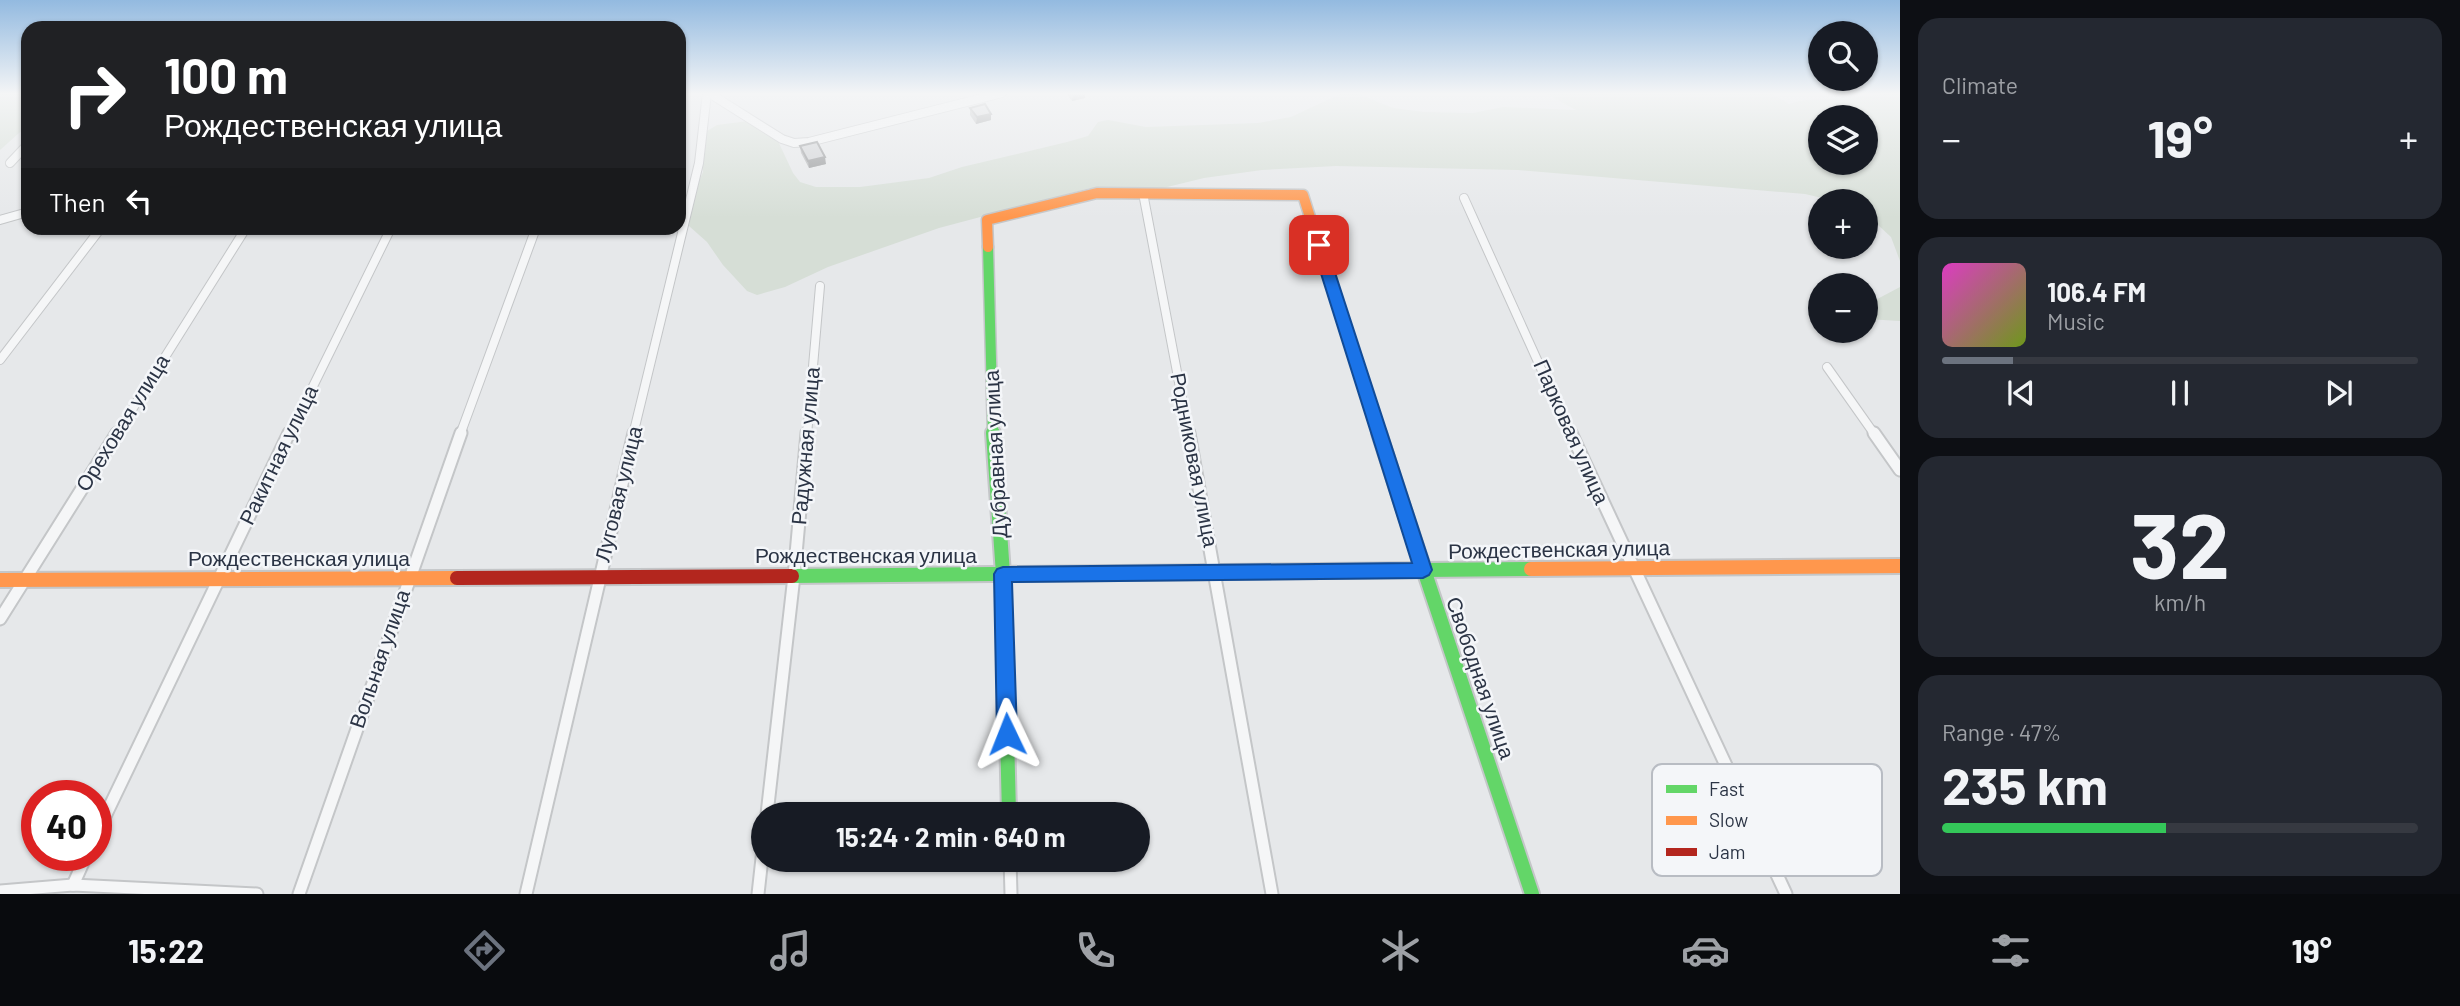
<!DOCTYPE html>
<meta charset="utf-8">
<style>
body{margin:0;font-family:Barlow,sans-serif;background:#242831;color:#f1f3f6;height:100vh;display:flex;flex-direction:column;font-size:26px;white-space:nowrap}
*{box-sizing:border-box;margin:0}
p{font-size:23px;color:#9ea1a6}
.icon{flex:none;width:38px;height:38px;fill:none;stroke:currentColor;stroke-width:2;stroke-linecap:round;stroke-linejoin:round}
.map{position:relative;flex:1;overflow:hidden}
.drawer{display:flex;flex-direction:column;gap:18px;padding:18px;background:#0d0f14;width:560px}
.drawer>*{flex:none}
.top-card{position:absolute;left:21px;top:21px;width:665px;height:214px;border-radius:21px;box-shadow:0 2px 5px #0004;background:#202124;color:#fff;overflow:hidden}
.buttons{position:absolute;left:1808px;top:21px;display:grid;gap:14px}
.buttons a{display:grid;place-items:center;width:70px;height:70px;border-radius:50%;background:#171b24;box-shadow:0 2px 5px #0004;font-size:35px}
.speed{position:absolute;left:21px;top:780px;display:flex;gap:14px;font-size:35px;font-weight:700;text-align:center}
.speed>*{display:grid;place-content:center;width:91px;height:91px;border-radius:50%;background:#171b24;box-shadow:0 2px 5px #0004;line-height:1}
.speed .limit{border:10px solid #d22;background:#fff;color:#111}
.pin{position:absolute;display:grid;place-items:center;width:60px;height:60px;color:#fff;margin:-30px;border-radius:14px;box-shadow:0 4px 10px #0006}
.me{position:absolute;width:77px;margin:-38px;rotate:358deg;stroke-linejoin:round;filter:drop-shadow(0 0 5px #0008)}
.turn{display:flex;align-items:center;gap:24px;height:147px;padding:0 28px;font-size:32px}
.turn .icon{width:91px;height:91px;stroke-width:2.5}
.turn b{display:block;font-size:49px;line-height:60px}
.then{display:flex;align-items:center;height:66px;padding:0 28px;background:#0003;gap:14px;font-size:26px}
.big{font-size:52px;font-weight:700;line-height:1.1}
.drawer .card{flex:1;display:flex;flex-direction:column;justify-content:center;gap:10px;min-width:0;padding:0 24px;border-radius:21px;background:#242831}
.drawer .dial{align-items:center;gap:0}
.dial b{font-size:91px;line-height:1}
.song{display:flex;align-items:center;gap:21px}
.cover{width:84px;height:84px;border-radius:10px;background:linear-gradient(135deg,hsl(310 70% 55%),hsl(80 70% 35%))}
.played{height:7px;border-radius:4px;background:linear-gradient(90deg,#6c737f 15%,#363941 15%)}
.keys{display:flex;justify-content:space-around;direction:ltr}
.heat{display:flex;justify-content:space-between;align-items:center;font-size:38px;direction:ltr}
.charge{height:10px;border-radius:5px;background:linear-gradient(90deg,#34c759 47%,#363941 0)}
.trip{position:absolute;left:751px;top:802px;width:399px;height:70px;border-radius:35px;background:#171b24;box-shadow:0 2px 5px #0004;font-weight:700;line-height:70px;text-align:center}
.dock{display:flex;height:112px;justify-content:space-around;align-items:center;background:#090b0e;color:#9ea1a6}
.dock .icon{width:49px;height:49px}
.dock .active{color:#6c737f}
.dock b{font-size:32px;color:#f1f3f6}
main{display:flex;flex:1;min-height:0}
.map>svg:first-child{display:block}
.green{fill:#d6ded6;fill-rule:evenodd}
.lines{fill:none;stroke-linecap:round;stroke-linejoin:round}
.street-far1-casing{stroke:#c4c6c8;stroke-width:10}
.street-casing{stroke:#c4c6c8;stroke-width:15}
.fast-far1-casing{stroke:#c4c6c8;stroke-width:13}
.fast-casing{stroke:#c4c6c8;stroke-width:18}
.slow-far1-casing{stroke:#c4c6c8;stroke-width:13}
.slow-casing{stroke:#c4c6c8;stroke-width:18}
.jam-far1-casing{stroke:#c4c6c8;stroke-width:13}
.jam-casing{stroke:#c4c6c8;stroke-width:18}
.street-far1{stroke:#f5f6f7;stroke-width:8}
.street{stroke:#f5f6f7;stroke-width:11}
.fast-far1{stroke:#63d668;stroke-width:10}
.fast{stroke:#63d668;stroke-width:14}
.slow-far1{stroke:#ff974d;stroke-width:10}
.slow{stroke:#ff974d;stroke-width:14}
.jam-far1{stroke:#b3261e;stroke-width:10}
.jam{stroke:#b3261e;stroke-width:14}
.wall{fill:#b1b3b5}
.shaded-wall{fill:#909294}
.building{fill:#ced0d3;stroke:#909294;stroke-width:2}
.route{fill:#1a73e8;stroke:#114b97;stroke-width:2}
.labels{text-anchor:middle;stroke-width:5;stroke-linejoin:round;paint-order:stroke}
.street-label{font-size:21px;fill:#2b3445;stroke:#f4f6f9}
.key{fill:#f4f6f9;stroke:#b8bcc3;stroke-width:2}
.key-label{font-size:19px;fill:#2b3445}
</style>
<main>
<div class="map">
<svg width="1900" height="894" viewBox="0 0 1900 894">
<rect width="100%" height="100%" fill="#e6e8ea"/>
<g class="green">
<polygon points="0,93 28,93 28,125 0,150"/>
<path d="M1342 93H1356L1393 108 1424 112 1473 113 1503 107 1576 110 1545 93H1771L1789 104 1799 101 1900 93V261L1891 237 1866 214V201H1835L1805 194 1518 170 1336 166 1262 170 1204 178 1159 189 1090 188 939 228 828 267 785 287 757 295 747 291 723 265 707 242 689 226 693 196 703 172 702 148 707 131 717 125 748 121 777 139 793 173 800 182 816 187H860L929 178 962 167 1067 142 1088 136 1098 122 1108 120 1146 127 1258 123 1291 117ZM1820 117H1866V163H1820Z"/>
<polygon points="1900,287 1900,321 1866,319 1866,305"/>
</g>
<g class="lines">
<g class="street-far1-casing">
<g id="street-far1">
<polyline points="709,93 782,139 794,143 809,142 1002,93"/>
<polyline points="10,163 28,144"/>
<polyline points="1143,193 1189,435"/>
<polyline points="1464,198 1571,435"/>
<polyline points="0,220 28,212"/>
<polyline points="0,360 101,228"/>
<polyline points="1827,367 1875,435"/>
<polyline points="116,435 246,228"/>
<polyline points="289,435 391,228"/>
<polyline points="460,435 536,228"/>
<polyline points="633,435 699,163 707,93"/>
<polyline points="807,435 820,286"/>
</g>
</g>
<g class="street-casing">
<g id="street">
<polyline points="1189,433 1272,894"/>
<polyline points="1571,433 1786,894"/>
<polyline points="1874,433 1900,470"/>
<polyline points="0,619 117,433"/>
<polyline points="767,814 794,576 807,433"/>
<polyline points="96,835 289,433"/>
<polyline points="1010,859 1011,894"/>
<polyline points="73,885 86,856"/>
<polyline points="0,891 73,885 257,894"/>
<polyline points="299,894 461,433"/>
<polyline points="526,894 634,433"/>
<polyline points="758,894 763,849"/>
</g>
</g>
<g class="fast-far1-casing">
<polyline id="fast-far1" points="988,247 993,435"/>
</g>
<g class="fast-casing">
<g id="fast">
<polyline points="993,433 1003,574 1009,814"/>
<polyline points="1403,507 1532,894"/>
<polyline points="792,576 1531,569"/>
</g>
</g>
<g class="slow-far1-casing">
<polyline id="slow-far1" points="988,247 987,220 1097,193 1303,195 1338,306"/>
</g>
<g class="slow-casing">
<g id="slow">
<polyline points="1531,569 1900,566"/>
<polyline points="0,580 457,578"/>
</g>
</g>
<g class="jam-far1-casing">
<polyline id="jam-far1" points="1338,306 1380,435"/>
</g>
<g class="jam-casing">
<g id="jam">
<polyline points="1379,433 1403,507"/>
<polyline points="457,578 792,576"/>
</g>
</g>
<use href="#street-far1" class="street-far1"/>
<use href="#street" class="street"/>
<use href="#fast-far1" class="fast-far1"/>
<use href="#fast" class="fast"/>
<use href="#slow-far1" class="slow-far1"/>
<use href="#slow" class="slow"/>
<use href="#jam-far1" class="jam-far1"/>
<use href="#jam" class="jam"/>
</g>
<g class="wall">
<polygon points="1066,93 1085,93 1085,98 1072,101"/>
<polygon points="970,108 991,120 976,124 970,115"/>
<polygon points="800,146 826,164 809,168 801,153"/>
</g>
<g class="shaded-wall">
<polygon points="1080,93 1085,93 1085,98 1072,101 1073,95"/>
<polygon points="991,114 991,120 976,124 977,117"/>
<polygon points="825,157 826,164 809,168 808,161"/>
</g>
<g class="building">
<polygon points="985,104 991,114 977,117 970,108"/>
<polygon points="817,142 825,157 808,161 800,146"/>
</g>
<linearGradient id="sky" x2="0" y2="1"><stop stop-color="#93bae0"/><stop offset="0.43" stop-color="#f4f5f6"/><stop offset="1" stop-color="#f4f5f6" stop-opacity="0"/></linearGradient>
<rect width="1900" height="218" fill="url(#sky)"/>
<polygon class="route" points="1319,240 1326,245 1432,570 1429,575 1423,578 1012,582 1017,734 1014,741 1007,743 1000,741 997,734 994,574 997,569 1003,567 1412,563 1312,245"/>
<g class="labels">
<g class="street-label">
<text transform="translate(123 423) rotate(-58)" y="7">Ореховая улица</text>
<text transform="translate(1571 432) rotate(66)" y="7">Парковая улица</text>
<text transform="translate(806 446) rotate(-85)" y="7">Радужная улица</text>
<text transform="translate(996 454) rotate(-93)" y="7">Дубравная улица</text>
<text transform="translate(279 455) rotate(-64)" y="7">Ракитная улица</text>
<text transform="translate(1194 460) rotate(79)" y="7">Родниковая улица</text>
<text transform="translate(619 494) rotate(-76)" y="7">Луговая улица</text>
<text transform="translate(1559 550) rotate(-1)" y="7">Рождественская улица</text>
<text x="866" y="563">Рождественская улица</text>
<text x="299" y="566">Рождественская улица</text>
<text transform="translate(380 659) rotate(-71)" y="7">Вольная улица</text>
<text transform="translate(1480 678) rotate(71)" y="7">Свободная улица</text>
</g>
</g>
<rect x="1652" y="764" width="230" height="112" rx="10" class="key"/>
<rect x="1666" y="785" width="31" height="8" fill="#63d668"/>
<rect x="1666" y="816" width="31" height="9" fill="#ff974d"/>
<rect x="1666" y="848" width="31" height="8" fill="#b3261e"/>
<g class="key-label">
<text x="1709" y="796">Fast</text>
<text x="1709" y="827">Slow</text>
<text x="1709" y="859">Jam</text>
</g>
</svg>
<div class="buttons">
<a><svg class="icon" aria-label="search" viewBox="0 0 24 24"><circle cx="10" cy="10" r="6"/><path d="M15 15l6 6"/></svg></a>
<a><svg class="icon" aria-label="layers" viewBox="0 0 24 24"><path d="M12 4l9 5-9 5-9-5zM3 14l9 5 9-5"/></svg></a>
<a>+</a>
<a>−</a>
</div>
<div class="speed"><div class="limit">40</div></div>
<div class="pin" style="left:1319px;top:245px;background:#d93025"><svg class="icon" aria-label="arrive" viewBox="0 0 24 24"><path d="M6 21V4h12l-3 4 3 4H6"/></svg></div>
<svg class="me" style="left:1007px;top:734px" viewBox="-20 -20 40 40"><path d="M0-17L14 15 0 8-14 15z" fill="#1a73e8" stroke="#fff" stroke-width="4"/></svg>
<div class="trip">15:24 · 2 min · 640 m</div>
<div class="top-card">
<div class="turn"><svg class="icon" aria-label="right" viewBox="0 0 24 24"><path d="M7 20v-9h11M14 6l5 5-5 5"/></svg><div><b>100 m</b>Рождественская улица</div></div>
<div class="then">Then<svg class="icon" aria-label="left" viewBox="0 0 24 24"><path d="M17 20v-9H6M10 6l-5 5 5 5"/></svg></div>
</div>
</div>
<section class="drawer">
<div class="card"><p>Climate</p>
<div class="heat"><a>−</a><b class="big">19°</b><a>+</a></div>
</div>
<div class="card">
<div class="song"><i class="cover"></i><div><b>106.4 FM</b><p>Music</p></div></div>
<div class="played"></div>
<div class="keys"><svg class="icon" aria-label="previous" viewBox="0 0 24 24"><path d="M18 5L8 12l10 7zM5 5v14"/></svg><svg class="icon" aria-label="pause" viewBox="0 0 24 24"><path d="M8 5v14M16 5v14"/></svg><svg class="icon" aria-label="next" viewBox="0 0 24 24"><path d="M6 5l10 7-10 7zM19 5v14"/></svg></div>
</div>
<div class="card dial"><b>32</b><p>km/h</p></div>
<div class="card"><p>Range · 47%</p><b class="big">235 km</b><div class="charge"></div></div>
</section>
</main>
<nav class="dock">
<b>15:22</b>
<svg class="icon active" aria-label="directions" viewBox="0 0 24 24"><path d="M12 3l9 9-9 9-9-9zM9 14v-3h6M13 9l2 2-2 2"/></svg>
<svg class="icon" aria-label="music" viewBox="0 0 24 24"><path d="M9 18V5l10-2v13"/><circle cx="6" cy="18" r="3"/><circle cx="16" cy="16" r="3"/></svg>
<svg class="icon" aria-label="phone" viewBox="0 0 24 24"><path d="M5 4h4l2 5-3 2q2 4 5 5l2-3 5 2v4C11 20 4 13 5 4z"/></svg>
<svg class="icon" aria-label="climate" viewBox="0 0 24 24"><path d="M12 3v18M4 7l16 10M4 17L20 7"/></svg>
<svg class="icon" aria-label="car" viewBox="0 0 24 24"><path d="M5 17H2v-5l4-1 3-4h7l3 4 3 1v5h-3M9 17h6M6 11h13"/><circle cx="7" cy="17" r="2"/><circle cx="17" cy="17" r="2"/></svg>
<svg class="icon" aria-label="filters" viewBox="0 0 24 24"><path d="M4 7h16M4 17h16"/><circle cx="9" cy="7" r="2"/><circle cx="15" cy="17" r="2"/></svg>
<b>19°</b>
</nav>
